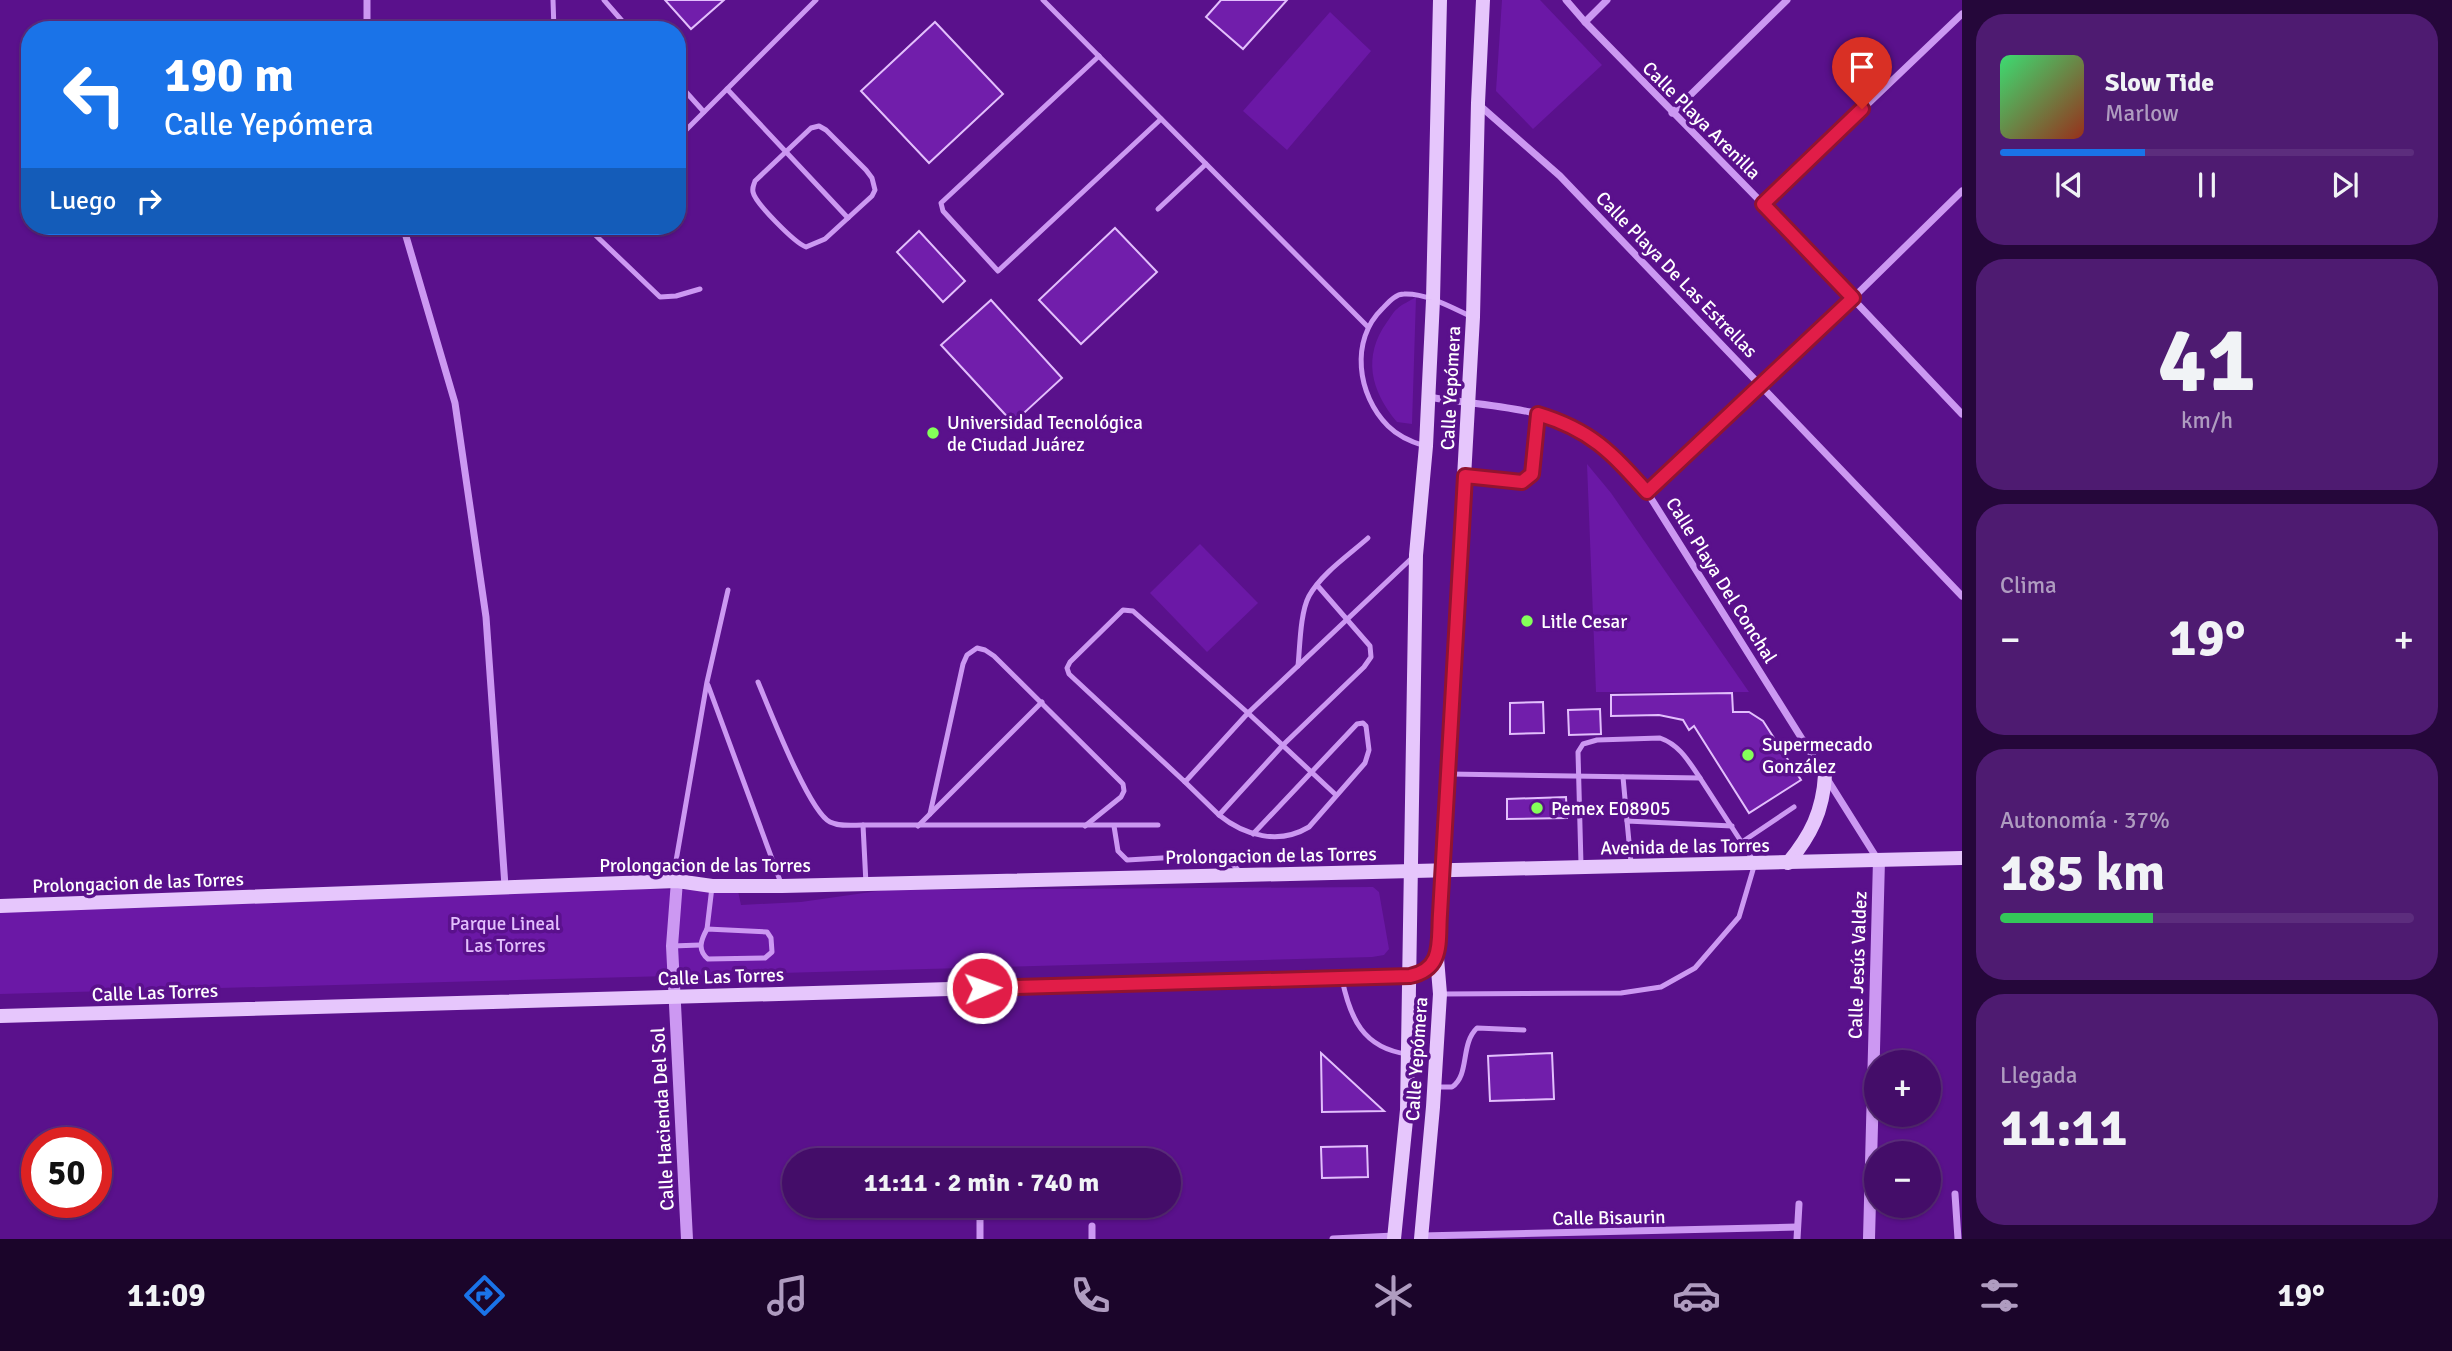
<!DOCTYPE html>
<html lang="es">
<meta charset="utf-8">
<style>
body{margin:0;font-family:Signika,sans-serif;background:#4e1b71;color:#f1f3f6;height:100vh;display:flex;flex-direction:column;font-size:26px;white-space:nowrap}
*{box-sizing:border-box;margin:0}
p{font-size:23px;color:#af9cc0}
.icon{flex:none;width:38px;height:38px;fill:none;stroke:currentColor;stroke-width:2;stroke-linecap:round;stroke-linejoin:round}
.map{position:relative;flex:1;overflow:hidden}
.details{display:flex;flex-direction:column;gap:14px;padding:14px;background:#25073a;width:490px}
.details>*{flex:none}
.banner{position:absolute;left:21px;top:21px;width:665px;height:214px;border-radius:28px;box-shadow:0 2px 5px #0004,0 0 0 2px #5c2d7d;background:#1a73e8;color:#fff;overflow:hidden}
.tools{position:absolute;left:1864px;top:1050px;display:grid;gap:14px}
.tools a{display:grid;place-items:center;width:77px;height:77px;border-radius:50%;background:#440d69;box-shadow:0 2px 5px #0004,0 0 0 2px #5c2d7d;font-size:35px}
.speed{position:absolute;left:21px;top:1127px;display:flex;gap:14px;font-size:35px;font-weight:700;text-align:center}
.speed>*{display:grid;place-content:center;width:91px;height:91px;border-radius:50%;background:#440d69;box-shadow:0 2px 5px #0004,0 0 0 2px #5c2d7d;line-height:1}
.speed .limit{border:10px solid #d22;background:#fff;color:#111}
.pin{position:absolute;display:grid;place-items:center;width:60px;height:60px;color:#fff;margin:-72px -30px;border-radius:50% 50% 50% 0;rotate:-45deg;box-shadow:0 0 7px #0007}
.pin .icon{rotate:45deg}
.me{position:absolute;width:77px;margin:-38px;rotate:88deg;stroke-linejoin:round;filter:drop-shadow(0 0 5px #0008)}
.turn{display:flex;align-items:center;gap:24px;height:147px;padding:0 28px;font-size:32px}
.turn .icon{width:91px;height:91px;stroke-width:2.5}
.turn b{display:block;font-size:49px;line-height:60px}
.then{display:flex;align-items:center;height:66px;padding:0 28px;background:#0003;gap:14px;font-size:26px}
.big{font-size:52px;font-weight:700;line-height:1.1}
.details .widget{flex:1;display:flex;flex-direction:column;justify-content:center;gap:10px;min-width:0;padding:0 24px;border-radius:28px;background:#4e1b71}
.details .dial{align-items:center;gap:0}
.dial b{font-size:91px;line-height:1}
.song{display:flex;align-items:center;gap:21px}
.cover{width:84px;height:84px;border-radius:10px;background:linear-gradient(135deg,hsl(140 70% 55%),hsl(10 70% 35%))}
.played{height:7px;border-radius:4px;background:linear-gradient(90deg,#1a73e8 35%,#5c2d7d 35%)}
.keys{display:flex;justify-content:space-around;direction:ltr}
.heat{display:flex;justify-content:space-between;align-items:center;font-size:38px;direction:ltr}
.charge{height:10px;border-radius:5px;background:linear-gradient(90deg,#34c759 37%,#5c2d7d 0)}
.trip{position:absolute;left:782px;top:1148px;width:399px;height:70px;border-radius:35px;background:#440d69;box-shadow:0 2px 5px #0004,0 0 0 2px #5c2d7d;font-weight:700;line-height:70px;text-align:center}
.dock{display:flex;height:112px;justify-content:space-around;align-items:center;background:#1b052a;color:#af9cc0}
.dock .icon{width:49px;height:49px}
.dock .current{color:#1a73e8}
.dock b{font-size:32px;color:#f1f3f6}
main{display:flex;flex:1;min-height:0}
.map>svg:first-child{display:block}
.green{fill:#6b18a6}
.building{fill:#711eab;stroke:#e3bffd;stroke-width:2}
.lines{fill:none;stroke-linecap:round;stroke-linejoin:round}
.service{stroke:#cc98f2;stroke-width:5}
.minor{stroke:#cc98f2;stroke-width:7}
.tertiary{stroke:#cc98f2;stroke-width:12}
.secondary{stroke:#e6c6fc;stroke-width:14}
.route-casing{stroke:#92132f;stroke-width:18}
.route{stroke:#e11d48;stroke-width:12}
.poi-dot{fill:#84ff59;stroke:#5a118c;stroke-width:2.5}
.labels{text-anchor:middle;stroke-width:7;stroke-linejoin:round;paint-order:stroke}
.street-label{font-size:19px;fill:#fff;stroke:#5a118c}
.poi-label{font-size:19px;fill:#fff;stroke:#5a118c;text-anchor:start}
.park-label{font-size:19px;fill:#e3bffd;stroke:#5a118c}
</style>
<main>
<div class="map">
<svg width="1962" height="1239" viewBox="0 0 1962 1239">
<rect width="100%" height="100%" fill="#5a118c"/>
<g class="green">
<polygon points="1502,0 1540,0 1602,65 1533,129 1496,91"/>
<polygon points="1330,12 1371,51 1287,150 1243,111"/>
<path d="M1416 297 1412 424 1397 422C1371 391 1362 357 1387 322 1390 318 1393 312 1397 309 1402 304 1410 301 1416 297Z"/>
<polygon points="1587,464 1611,493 1749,692 1596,692"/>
<polygon points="1200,544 1258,603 1207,652 1150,593"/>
<polygon points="505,886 738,891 741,905 801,902 885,890 1373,887 1379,892 1389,949 1384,955 1372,957 0,994 0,910"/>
</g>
<g class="building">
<polygon points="665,0 724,0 691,29"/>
<polygon points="1221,0 1287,0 1243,49 1206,17"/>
<polygon points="935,22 1003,94 929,163 861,91"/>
<polygon points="1115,228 1157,272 1081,344 1039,300"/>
<polygon points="919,231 965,281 943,302 897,252"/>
<polygon points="991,300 1062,378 1013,423 941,345"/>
<polygon points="1732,693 1733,712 1749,712 1763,721 1801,780 1749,813 1694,726 1689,730 1683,720 1659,715 1611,716 1611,695"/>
<polygon points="1543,702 1544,733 1510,734 1510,703"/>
<polygon points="1600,709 1601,734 1569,735 1568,710"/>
<polygon points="1566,797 1567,818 1507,819 1507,799"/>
<polygon points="1321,1053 1384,1111 1322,1112"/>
<polygon points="1552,1053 1554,1099 1490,1101 1488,1056"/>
<polygon points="1367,1146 1368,1177 1322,1178 1321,1147"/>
</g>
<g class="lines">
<g class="service">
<polyline points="553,0 554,30"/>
<polyline points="604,0 630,30"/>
<polyline points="1043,0 1368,327"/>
<polyline points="1099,56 941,203 943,211 998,271 1161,119"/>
<polyline points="677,82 704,112"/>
<polyline points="727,89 848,218"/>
<path d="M819 126 826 130 866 170 872 178 875 190 872 196 825 239 806 247C795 243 755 203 753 192 752 187 754 185 755 181L811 128Z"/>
<polyline points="677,139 816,0"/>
<polyline points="1158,209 1206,164"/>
<polyline points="592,226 589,229 660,297 676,296 700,289"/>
<path d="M1425 446C1411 442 1398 436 1388 426 1357 395 1350 340 1382 309 1388 303 1395 294 1404 294 1426 293 1451 307 1470 316"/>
<polyline points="1465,476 1522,483 1532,474 1538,414"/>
<polygon points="1123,610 1133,611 1142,619 1248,713 1185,782 1069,674 1067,668 1070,662"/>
<path d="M1298 666C1300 647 1300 613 1309 596 1322 573 1349 555 1368 538"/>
<path d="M758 682C769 708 809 812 830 822 840 827 853 825 863 825"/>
<polyline points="708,685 782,886"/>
<polyline points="1623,777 1627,821"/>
<polyline points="1185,782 1219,815 1283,745 1364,667 1371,657 1370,646 1317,585"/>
<polyline points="1336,795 1248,713 1413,557"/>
<polyline points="930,814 963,664 967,655 977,648 985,650 994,656 1123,784 1124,791 1121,797 1085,826"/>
<path d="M1219 815C1245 836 1279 845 1309 827L1365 763 1369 750 1366 726 1363 723 1357 724 1253 834"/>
<polyline points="918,826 1042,702"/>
<polyline points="1114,826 1118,851 1127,860 1196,856 1228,859 1240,872"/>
<polyline points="1742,842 1794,807"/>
<polyline points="1631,863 1627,821 1732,826"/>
<path d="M1581 864 1578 752 1583 744 1597 740 1660 738C1680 745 1689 762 1700 778"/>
<polyline points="677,879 676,861 707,682 728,590"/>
<polyline points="866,884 863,825 1158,825"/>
<path d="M707 929 767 932 771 938 772 952 765 958 708 959C697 950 701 940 707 929Z"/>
<polyline points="707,929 712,887"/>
<polyline points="672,946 700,945"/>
<path d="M1342 979C1350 1018 1363 1048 1407 1054"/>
<polyline points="1442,994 1621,993 1661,987 1695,968 1739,917 1755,863 1700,778 1449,774"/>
<path d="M1437 1087H1452C1470 1075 1460 1044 1477 1028L1524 1030"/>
</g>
<g class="minor">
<polyline points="367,0 367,30"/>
<polyline points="1566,0 1585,22 1763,204 1962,414"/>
<polyline points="1585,22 1607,0"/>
<polyline points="1478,104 1560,176 1962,596"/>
<polyline points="1672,113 1787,0"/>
<polyline points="1763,204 1962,14"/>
<polyline points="403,226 455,403 486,617 505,886"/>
<path d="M1428 397C1475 405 1545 407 1585 432 1610 447 1628 471 1647 492L1878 860"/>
<polyline points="1647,492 1853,298 1962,191"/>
<polyline points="1955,1194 1958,1239"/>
<polyline points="980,1217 980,1239"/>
<polyline points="1092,1226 1092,1239"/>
<polyline points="1422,1236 1797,1227"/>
<polyline points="1333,1239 1394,1236"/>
<polyline points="1797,1239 1799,1204"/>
</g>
<g class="tertiary">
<polyline points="677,881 672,946 687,1239"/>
<polyline points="1869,1239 1879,860"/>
</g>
<g class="secondary">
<path d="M1788 863C1811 835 1823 811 1825 775"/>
<polyline points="0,906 677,881 712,886 782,886 1962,858"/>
<polyline points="0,1016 1410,976 1425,970 1437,958"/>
<polyline points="1394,1239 1407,1110 1416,555 1426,446 1433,300 1440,0"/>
<polyline points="1421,1239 1433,1107 1440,994 1437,958 1473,317 1478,103 1483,0"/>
</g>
</g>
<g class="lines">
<g class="route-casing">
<path id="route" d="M982 988 1410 976C1444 969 1438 942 1440 914L1465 476 1522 482 1532 474 1538 414C1591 430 1611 452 1647 492L1853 298 1763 204 1862 109"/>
</g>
<use href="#route" class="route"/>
</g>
<g class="poi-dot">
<circle cx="933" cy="433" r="7"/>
<circle cx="1527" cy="621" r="7"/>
<circle cx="1748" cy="755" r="7"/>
<circle cx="1537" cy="808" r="7"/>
</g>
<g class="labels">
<g class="street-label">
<text transform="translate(1702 120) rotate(45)" y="7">Calle Playa Arenilla</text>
<text transform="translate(1677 274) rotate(46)" y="7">Calle Playa De Las Estrellas</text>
<text transform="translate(1450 388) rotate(-87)" y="7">Calle Yepómera</text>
<text transform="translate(1722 580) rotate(58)" y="7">Calle Playa Del Conchal</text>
<text transform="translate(1685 846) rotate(-1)" y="7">Avenida de las Torres</text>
<text transform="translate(1271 855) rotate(-1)" y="7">Prolongacion de las Torres</text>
<text x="705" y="872">Prolongacion de las Torres</text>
<text transform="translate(138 882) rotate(-2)" y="7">Prolongacion de las Torres</text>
<text transform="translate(1857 965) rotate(-88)" y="7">Calle Jesús Valdez</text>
<text transform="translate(721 976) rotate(-2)" y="7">Calle Las Torres</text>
<text transform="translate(155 992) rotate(-2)" y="7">Calle Las Torres</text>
<text transform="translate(1416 1059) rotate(-86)" y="7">Calle Yepómera</text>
<text transform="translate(662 1119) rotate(-93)" y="7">Calle Hacienda Del Sol</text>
<text transform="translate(1609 1217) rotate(-1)" y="7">Calle Bisaurin</text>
</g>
<g class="poi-label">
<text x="947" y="429">Universidad Tecnológica<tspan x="947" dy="22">de Ciudad Juárez</tspan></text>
<text x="1541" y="628">Litle Cesar</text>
<text x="1762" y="751">Supermecado<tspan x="1762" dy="22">González</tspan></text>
<text x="1551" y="815">Pemex E08905</text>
</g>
<g class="park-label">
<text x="505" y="930">Parque Lineal<tspan x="505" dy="22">Las Torres</tspan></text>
</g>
</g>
</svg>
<div class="tools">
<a>+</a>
<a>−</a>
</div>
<div class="speed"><div class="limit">50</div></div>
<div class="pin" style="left:1862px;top:109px;background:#d93025"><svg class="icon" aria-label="arrive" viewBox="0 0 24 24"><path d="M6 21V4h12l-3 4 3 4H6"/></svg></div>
<svg class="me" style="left:982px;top:988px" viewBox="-20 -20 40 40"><circle r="17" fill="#e11d48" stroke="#fff" stroke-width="3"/><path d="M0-11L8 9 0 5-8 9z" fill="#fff"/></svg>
<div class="trip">11:11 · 2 min · 740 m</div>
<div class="banner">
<div class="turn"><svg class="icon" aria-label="left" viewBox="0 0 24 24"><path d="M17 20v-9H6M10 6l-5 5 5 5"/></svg><div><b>190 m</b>Calle Yepómera</div></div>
<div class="then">Luego<svg class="icon" aria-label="right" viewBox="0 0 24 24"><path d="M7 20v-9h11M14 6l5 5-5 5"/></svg></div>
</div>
</div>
<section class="details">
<div class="widget">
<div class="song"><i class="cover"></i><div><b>Slow Tide</b><p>Marlow</p></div></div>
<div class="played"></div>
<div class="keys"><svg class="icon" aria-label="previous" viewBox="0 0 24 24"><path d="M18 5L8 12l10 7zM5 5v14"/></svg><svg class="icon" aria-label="pause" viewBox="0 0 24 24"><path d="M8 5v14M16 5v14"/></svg><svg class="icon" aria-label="next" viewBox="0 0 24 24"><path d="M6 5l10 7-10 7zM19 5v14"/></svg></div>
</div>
<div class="widget dial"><b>41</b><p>km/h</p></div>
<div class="widget"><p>Clima</p>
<div class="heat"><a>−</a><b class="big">19°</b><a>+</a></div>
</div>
<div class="widget"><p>Autonomía · 37%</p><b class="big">185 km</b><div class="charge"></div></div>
<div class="widget"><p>Llegada</p><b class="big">11:11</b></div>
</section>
</main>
<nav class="dock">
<b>11:09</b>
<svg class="icon current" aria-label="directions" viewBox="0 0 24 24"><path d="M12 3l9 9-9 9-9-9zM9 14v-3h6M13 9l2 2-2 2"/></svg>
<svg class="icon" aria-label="music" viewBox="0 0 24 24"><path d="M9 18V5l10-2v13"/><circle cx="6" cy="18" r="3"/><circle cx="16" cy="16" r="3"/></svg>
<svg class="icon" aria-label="phone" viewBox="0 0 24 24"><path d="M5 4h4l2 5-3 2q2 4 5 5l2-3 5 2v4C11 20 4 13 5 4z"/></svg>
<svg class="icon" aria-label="climate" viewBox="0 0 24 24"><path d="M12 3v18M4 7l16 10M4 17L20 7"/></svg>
<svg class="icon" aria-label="car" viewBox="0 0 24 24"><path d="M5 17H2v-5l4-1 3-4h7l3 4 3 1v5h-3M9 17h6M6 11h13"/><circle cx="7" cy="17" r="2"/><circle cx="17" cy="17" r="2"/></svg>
<svg class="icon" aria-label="filters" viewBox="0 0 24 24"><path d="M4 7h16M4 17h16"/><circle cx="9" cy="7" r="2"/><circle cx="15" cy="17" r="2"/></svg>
<b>19°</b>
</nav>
